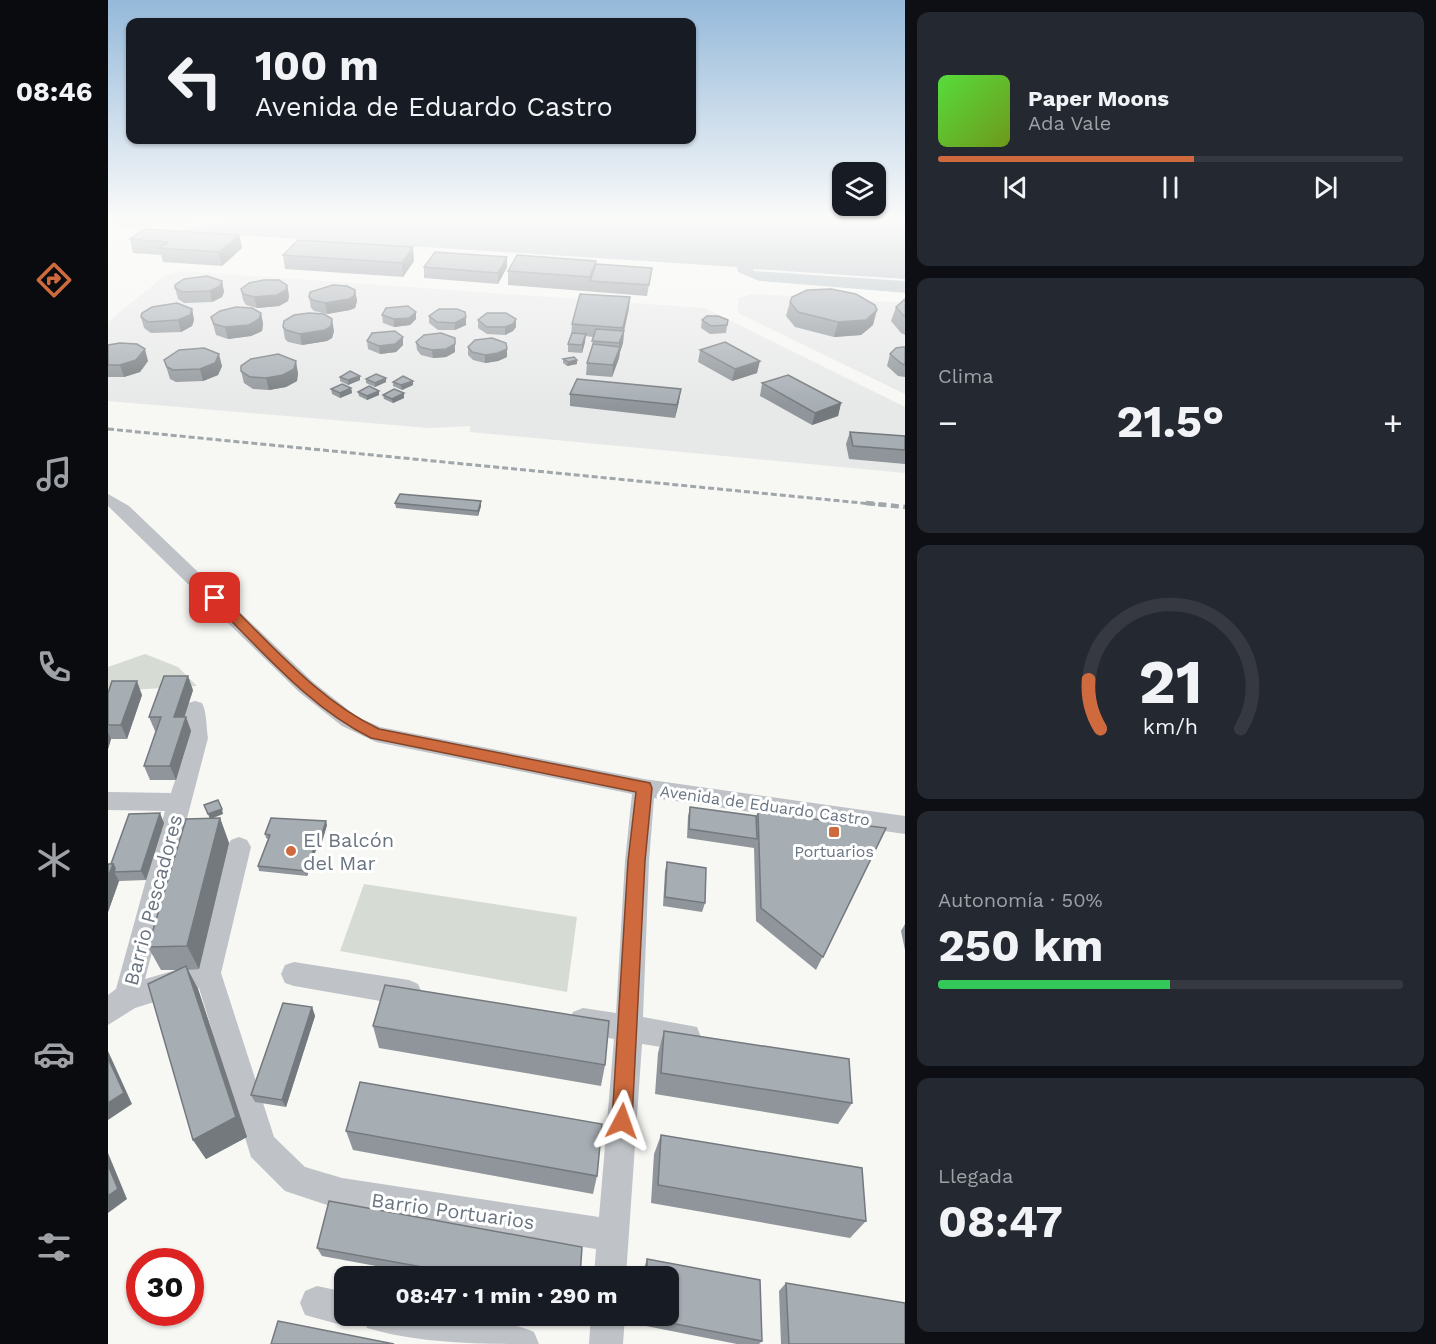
<!DOCTYPE html>
<html lang="es">
<meta charset="utf-8">
<style>
body{margin:0;font-family:"Work Sans",sans-serif;background:#242831;color:#f1f3f6;height:100vh;display:flex;flex-direction:column;font-size:22px;white-space:nowrap}
*{box-sizing:border-box;margin:0}
p{font-size:20px;color:#9ea1a6}
.icon{flex:none;width:33px;height:33px;fill:none;stroke:currentColor;stroke-width:2;stroke-linecap:round;stroke-linejoin:round}
.map{position:relative;flex:1;overflow:hidden}
.details{display:flex;flex-direction:column;gap:12px;padding:12px;background:#0d0f14;width:531px}
.details>*{flex:none}
.banner{position:absolute;left:18px;top:18px;width:570px;height:126px;border-radius:12px;box-shadow:0 2px 4px #0004;background:#171b24;color:#f1f3f6;overflow:hidden}
.controls{position:absolute;left:724px;top:162px;display:grid;gap:12px}
.controls a{display:grid;place-items:center;width:54px;height:54px;border-radius:12px;background:#171b24;box-shadow:0 2px 4px #0004;font-size:30px}
.speed{position:absolute;left:18px;top:1248px;display:flex;gap:12px;font-size:30px;font-weight:700;text-align:center}
.speed>*{display:grid;place-content:center;width:78px;height:78px;border-radius:50%;background:#171b24;box-shadow:0 2px 4px #0004;line-height:1}
.speed .limit{border:9px solid #d22;background:#fff;color:#111}
.pin{position:absolute;display:grid;place-items:center;width:51px;height:51px;color:#fff;margin:-26px;border-radius:12px;box-shadow:0 3px 9px #0006}
.me{position:absolute;width:66px;margin:-33px;rotate:4deg;stroke-linejoin:round;filter:drop-shadow(0 0 4px #0008)}
.turn{display:flex;align-items:center;gap:21px;height:126px;padding:0 30px;font-size:27px}
.turn .icon{width:78px;height:78px;stroke-width:2.5}
.turn b{display:block;font-size:42px;line-height:51px}
.big{font-size:45px;font-weight:700;line-height:1.1}
.details .card{flex:1;display:flex;flex-direction:column;justify-content:center;gap:9px;min-width:0;padding:0 21px;border-radius:12px;background:#242831}
.details .dial{align-items:center;gap:0}
.dial svg{height:156px;overflow:visible;fill:none;stroke:#363941;stroke-width:7;stroke-linecap:round;text-anchor:middle}
.dial text{fill:#f1f3f6;stroke:none}
.song{display:flex;align-items:center;gap:18px}
.cover{width:72px;height:72px;border-radius:9px;background:linear-gradient(135deg,hsl(110 70% 55%),hsl(80 70% 35%))}
.played{height:6px;border-radius:3px;background:linear-gradient(90deg,#ce6a3d 55%,#363941 55%)}
.keys{display:flex;justify-content:space-around;direction:ltr}
.heat{display:flex;justify-content:space-between;align-items:center;font-size:33px;direction:ltr}
.charge{height:9px;border-radius:4px;background:linear-gradient(90deg,#34c759 50%,#363941 0)}
.trip{position:absolute;left:226px;top:1266px;width:345px;height:60px;border-radius:12px;background:#171b24;box-shadow:0 2px 4px #0004;font-weight:700;line-height:60px;text-align:center}
main{display:flex;flex:1;min-height:0}
.menu{display:flex;flex-direction:column;width:108px;justify-content:space-around;align-items:center;background:#090b0e;color:#9ea1a6}
.menu .icon{width:42px;height:42px}
.menu .selected{color:#ce6a3d}
.menu b{font-size:27px;color:#f1f3f6}
.map>svg:first-child{display:block}
.built{fill:#e7e9e8}
.green{fill:#d6dbd4}
.water{fill:#b8c1c6}
.pier{fill:#f7f7f4}
.lines{fill:none;stroke-linecap:round;stroke-linejoin:round}
.minor{fill:#bfc2c6;fill-rule:evenodd}
.rail-far1{stroke:#a1a6ab;stroke-width:3;stroke-dasharray:6 3;stroke-linecap:butt}
.rail{stroke:#a1a6ab;stroke-width:4.5;stroke-dasharray:8 4.5;stroke-linecap:butt}
.wall{fill:#8f959a}
.shaded-wall{fill:#74797d}
.building{fill:#a6adb3;stroke:#74797d;stroke-width:1.5}
.route{fill:#ce6a3d;stroke:#864528;stroke-width:1.5}
.poi-dot{fill:#ce6a3d;stroke:#fff;stroke-width:2}
.labels{text-anchor:middle;stroke-width:6;stroke-linejoin:round;paint-order:stroke}
.street-label{font-size:16px;fill:#6a7582;stroke:#fff}
.poi-label{font-size:16px;fill:#6a7582;stroke:#fff}
.near-poi-label{font-size:20px;fill:#6a7582;stroke:#fff;text-anchor:start}
.near-street-label{font-size:20px;fill:#6a7582;stroke:#fff}
</style>
<main>
<nav class="menu">
<b>08:46</b>
<svg class="icon selected" aria-label="directions" viewBox="0 0 24 24"><path d="M12 3l9 9-9 9-9-9zM9 14v-3h6M13 9l2 2-2 2"/></svg>
<svg class="icon" aria-label="music" viewBox="0 0 24 24"><path d="M9 18V5l10-2v13"/><circle cx="6" cy="18" r="3"/><circle cx="16" cy="16" r="3"/></svg>
<svg class="icon" aria-label="phone" viewBox="0 0 24 24"><path d="M5 4h4l2 5-3 2q2 4 5 5l2-3 5 2v4C11 20 4 13 5 4z"/></svg>
<svg class="icon" aria-label="climate" viewBox="0 0 24 24"><path d="M12 3v18M4 7l16 10M4 17L20 7"/></svg>
<svg class="icon" aria-label="car" viewBox="0 0 24 24"><path d="M5 17H2v-5l4-1 3-4h7l3 4 3 1v5h-3M9 17h6M6 11h13"/><circle cx="7" cy="17" r="2"/><circle cx="17" cy="17" r="2"/></svg>
<svg class="icon" aria-label="filters" viewBox="0 0 24 24"><path d="M4 7h16M4 17h16"/><circle cx="9" cy="7" r="2"/><circle cx="15" cy="17" r="2"/></svg>
</nav>
<div class="map">
<svg width="797" height="1344" viewBox="0 0 797 1344">
<rect width="100%" height="100%" fill="#f7f7f4"/>
<g class="built">
<polygon points="74,271 597,308 797,407 797,473 362,432 362,426 321,428 0,401 0,322 56,276"/>
<polygon points="646,294 797,303 797,394 630,313 630,298"/>
</g>
<g class="green">
<polygon points="37,654 70,667 89,686 5,691 0,702 0,667"/>
<polygon points="256,884 469,917 459,992 232,951"/>
</g>
<g class="water">
<polygon points="0,219 83,219 87,222 68,226 63,222 37,227 0,225"/>
<polygon points="128,219 797,219 797,293 651,281 630,272 629,267 68,231"/>
</g>
<g class="pier">
<polygon points="645,269 797,279 797,281 646,271"/>
<polygon points="643,278 651,281 797,293 797,296 651,284 643,281"/>
</g>
<g class="lines">
<g class="minor">
<path d="M0 494 21 506 205 682 248 716 272 727 536 779 797 816V834L546 798 541 861 535 1017 589 1027 593 1037 589 1047 579 1051 534 1044 518 1276H486L488 1249 234 1210 177 1191 143 1157 91 988 27 1008 0 1025V995L8 989 57 811 0 810V792L63 793C67 779 80 750 79 736 78 724 73 715 80 703L87 701 94 703C99 712 98 727 100 738L37 979 89 964 119 847 123 840 131 837 139 840 143 847 113 973 166 1137 197 1167 234 1178 491 1217 506 1039 465 1030 461 1021 465 1012 475 1008 508 1013 517 861 524 794 268 742 234 726 191 692 0 506Z"/>
<polygon points="186,962 301,980 310,984 314,993 310,1002 301,1006 186,986 177,983 173,974 177,965"/>
<polygon points="209,1286 237,1292 237,1316 251,1316 249,1321 237,1326 197,1315 192,1303 197,1291"/>
<path d="M254 1316C301 1311 383 1314 426 1332L431 1344C374 1344 313 1344 259 1328Z"/>
<polygon points="483,1316 517,1316 515,1344 481,1344"/>
</g>
<polyline class="rail-far1" points="0,429 774,505"/>
<polyline class="rail" points="758,503 797,507"/>
</g>
<g class="wall">
<polygon points="131,235 134,248 114,266 55,262 53,255 25,253 22,239"/>
<polygon points="305,247 306,261 295,277 177,269 175,255"/>
<polygon points="488,261 488,264 544,268 539,296 400,285 400,271"/>
<polygon points="316,267 399,267 390,284 316,278"/>
<polygon points="114,281 116,292 114,297 104,302 76,303 70,299 67,288"/>
<polygon points="179,285 181,296 180,301 171,306 149,308 138,305 135,300 133,289"/>
<polygon points="247,290 249,301 247,308 242,310 219,314 206,311 203,308 201,297"/>
<polygon points="797,299 797,335 793,333 783,321 788,307"/>
<polygon points="682,302 765,325 753,335 726,337 687,327 678,316"/>
<polygon points="521,308 516,331 515,343 512,352 511,358 504,377 478,375 479,363 484,348 485,337 477,336 477,342 474,353 460,352 460,344 463,335 464,324"/>
<polygon points="84,309 86,320 84,326 73,332 43,333 36,328 33,317"/>
<polygon points="153,313 155,324 154,331 143,336 120,339 108,335 103,317"/>
<polygon points="274,315 308,319 302,325 286,327 275,323"/>
<polygon points="321,316 358,317 358,325 347,330 330,330 321,323"/>
<polygon points="408,319 408,327 405,331 397,335 379,334 370,328 370,320"/>
<polygon points="594,320 620,320 618,333 602,334 593,328"/>
<polygon points="175,327 226,331 224,338 219,341 194,345 180,342 177,339"/>
<polygon points="295,337 295,345 288,352 272,354 260,349 259,341"/>
<polygon points="308,342 347,352 338,357 325,358 313,355 309,350"/>
<polygon points="0,345 40,361 32,372 16,377 0,377"/>
<polygon points="360,347 399,357 390,361 377,363 365,360 360,355"/>
<polygon points="797,347 797,377 790,376 779,366 782,354"/>
<polygon points="592,350 649,373 624,381 590,362"/>
<polygon points="455,359 469,360 469,364 459,366 455,363"/>
<polygon points="56,360 114,366 110,375 95,381 68,382 62,379"/>
<polygon points="133,371 190,373 189,381 178,387 161,390 145,389 136,383"/>
<polygon points="252,376 252,380 240,385 232,381 232,377"/>
<polygon points="278,378 278,382 267,387 258,383 258,379"/>
<polygon points="285,382 305,385 294,390 285,386"/>
<polygon points="654,383 733,403 730,416 704,425 652,396"/>
<polygon points="243,388 244,393 232,398 224,394 223,389"/>
<polygon points="271,391 271,395 259,400 251,396 250,392"/>
<polygon points="296,393 296,398 285,403 276,399 275,395"/>
<polygon points="462,394 571,401 567,418 462,406"/>
<polygon points="742,432 797,436 797,464 741,459 738,444"/>
<polygon points="287,503 373,506 370,516 288,508"/>
<polygon points="85,690 76,717 78,717 83,731 68,780 42,780 36,766 48,731 47,731 41,717"/>
<polygon points="0,693 34,695 19,739 3,739 0,749"/>
<polygon points="582,807 648,816 650,812 778,828 708,970 648,921 646,848 579,838 580,816"/>
<polygon points="115,814 103,819 112,818 121,843 91,969 80,970 90,989 139,1137 98,1159 85,1140 70,970 53,970 40,947 101,819"/>
<polygon points="56,823 38,880 11,881 0,912 3,864"/>
<polygon points="219,825 213,845 210,844 199,876 151,871 150,866 160,839 158,838 157,834"/>
<polygon points="559,862 597,903 594,912 555,906 557,871"/>
<polygon points="797,924 797,950 793,931"/>
<polygon points="204,1007 207,1016 178,1107 147,1102 143,1095"/>
<polygon points="265,1026 497,1065 493,1086 271,1048"/>
<polygon points="556,1031 744,1103 730,1124 547,1094 550,1053"/>
<polygon points="238,1131 489,1176 485,1194 245,1150"/>
<polygon points="553,1135 758,1221 742,1238 543,1203 546,1154"/>
<polygon points="209,1248 472,1276 322,1276 214,1256"/>
<polygon points="539,1259 654,1341 651,1344 629,1344 533,1325 534,1316 561,1316 561,1276 535,1276 536,1268"/>
<polygon points="678,1283 797,1344 673,1344 671,1291"/>
</g>
<g class="shaded-wall">
<polygon points="131,235 134,248 114,266 111,252"/>
<polygon points="305,247 306,261 295,277 294,263"/>
<polygon points="399,257 399,267 390,284 390,273"/>
<polygon points="114,281 116,292 114,297 104,302 102,291"/>
<polygon points="179,285 181,296 180,301 171,306 149,308 146,297"/>
<polygon points="247,290 249,301 247,308 242,310 219,314 217,303"/>
<polygon points="522,297 521,308 515,335 516,331 515,343 512,352 511,358 504,377 505,365 511,350 511,343 514,337 515,328"/>
<polygon points="84,309 86,320 84,326 73,332 70,320"/>
<polygon points="769,310 765,325 753,335 726,337 730,322"/>
<polygon points="308,312 308,319 302,325 286,327 286,319"/>
<polygon points="153,313 155,324 154,331 143,336 120,339 117,327"/>
<polygon points="358,317 358,325 347,330 347,323"/>
<polygon points="224,319 226,331 224,338 219,341 194,345 192,334"/>
<polygon points="408,319 408,327 405,331 397,335 397,327"/>
<polygon points="478,334 477,342 474,353 474,345"/>
<polygon points="295,337 295,345 288,352 272,354 271,346"/>
<polygon points="347,338 347,352 338,357 325,358 324,350"/>
<polygon points="37,349 40,361 32,372 16,377 12,365"/>
<polygon points="399,349 399,357 390,361 377,363 377,355"/>
<polygon points="111,354 114,366 110,375 95,381 92,369"/>
<polygon points="469,360 469,364 459,366 460,362"/>
<polygon points="188,361 190,373 189,381 178,387 161,390 158,378"/>
<polygon points="652,361 649,373 624,381 627,369"/>
<polygon points="252,376 252,380 240,385 240,380"/>
<polygon points="278,378 278,382 267,387 267,383"/>
<polygon points="305,381 305,385 294,390 293,385"/>
<polygon points="243,388 244,393 232,398 232,393"/>
<polygon points="573,389 571,401 567,418 569,405"/>
<polygon points="271,391 271,395 259,400 259,396"/>
<polygon points="296,393 296,398 285,403 284,399"/>
<polygon points="733,403 730,416 704,425 707,413"/>
<polygon points="373,501 373,506 370,516 370,511"/>
<polygon points="80,676 85,690 72,731 66,717"/>
<polygon points="29,681 34,695 19,739 13,725"/>
<polygon points="78,717 83,731 68,780 62,766"/>
<polygon points="0,732 3,739 0,749"/>
<polygon points="114,809 115,814 102,819 100,814"/>
<polygon points="52,813 56,823 38,880 33,871"/>
<polygon points="112,818 121,843 91,969 79,946"/>
<polygon points="218,821 219,825 213,845 212,840"/>
<polygon points="209,840 210,844 199,876 198,871"/>
<polygon points="5,864 9,872 6,872 11,881 0,912 0,877"/>
<polygon points="78,966 90,989 139,1137 98,1159 85,1140"/>
<polygon points="204,1007 207,1016 178,1107 174,1100"/>
<polygon points="0,1051 24,1104 0,1120"/>
<polygon points="0,1153 19,1199 0,1213"/>
</g>
<g class="building">
<polygon points="37,229 131,235 111,252 51,248 60,242 22,239"/>
<polygon points="190,240 305,247 294,263 175,255"/>
<polygon points="327,252 399,257 390,273 316,267"/>
<polygon points="409,255 488,261 482,277 400,271"/>
<polygon points="488,264 544,268 541,285 482,281"/>
<polygon points="99,276 114,281 112,286 102,291 74,292 67,288 67,285 76,279"/>
<polygon points="156,280 171,280 179,285 178,290 169,295 146,297 135,294 133,289 141,283"/>
<polygon points="225,285 239,286 247,290 246,296 241,299 217,303 204,300 201,297 202,292"/>
<polygon points="723,289 748,294 767,305 769,310 758,320 730,322 690,312 682,302 684,297 699,290"/>
<polygon points="472,294 522,297 515,328 464,324"/>
<polygon points="797,299 797,317 788,307"/>
<polygon points="69,303 84,309 82,315 70,320 40,322 33,317 34,313 44,307"/>
<polygon points="300,306 308,312 301,318 286,319 274,315 278,308"/>
<polygon points="128,307 144,308 153,313 151,319 141,325 117,327 106,324 103,317 112,311"/>
<polygon points="331,309 349,309 357,312 358,317 347,323 329,322 321,316"/>
<polygon points="201,313 216,314 224,319 223,326 217,330 192,334 178,330 175,327 176,321 186,315"/>
<polygon points="379,313 398,313 408,319 405,324 397,327 379,327 370,320"/>
<polygon points="599,316 610,316 620,320 619,325 603,326 594,320"/>
<polygon points="488,329 516,331 511,343 484,341"/>
<polygon points="287,331 295,337 287,344 271,346 259,341 264,333"/>
<polygon points="333,333 347,338 347,344 338,349 324,350 312,347 308,342 316,335"/>
<polygon points="464,333 478,334 474,345 460,344"/>
<polygon points="384,338 398,343 399,349 390,353 377,355 364,352 360,347 367,340"/>
<polygon points="617,342 652,361 627,369 592,350"/>
<polygon points="12,343 29,344 37,349 28,360 12,365 0,365 0,345"/>
<polygon points="485,344 512,347 505,365 479,363"/>
<polygon points="795,347 797,347 797,365 794,364 782,354 788,348"/>
<polygon points="96,348 111,354 107,363 92,369 65,370 59,367 56,360 71,350"/>
<polygon points="170,354 188,361 186,369 175,375 158,378 142,377 133,371 133,366 143,359"/>
<polygon points="466,357 469,360 460,362 455,359"/>
<polygon points="242,371 252,376 240,380 232,377"/>
<polygon points="268,374 278,378 267,383 258,379"/>
<polygon points="680,375 733,403 707,413 654,383"/>
<polygon points="295,376 305,381 293,385 285,382"/>
<polygon points="469,379 573,389 569,405 462,394"/>
<polygon points="234,384 243,388 232,393 223,389"/>
<polygon points="261,386 271,391 259,396 250,392"/>
<polygon points="286,389 296,393 284,399 275,395"/>
<polygon points="742,432 797,436 797,450 745,446"/>
<polygon points="292,494 373,501 370,511 287,503"/>
<polygon points="56,676 80,676 66,717 78,717 62,766 36,766 53,717 41,717"/>
<polygon points="4,681 29,681 13,725 0,725 0,693"/>
<polygon points="110,800 114,809 100,814 96,805"/>
<polygon points="582,807 648,816 649,839 581,829"/>
<polygon points="650,812 778,828 715,957 653,908"/>
<polygon points="52,813 33,871 6,872 7,868 5,864 3,864 21,814"/>
<polygon points="112,818 79,946 40,947 78,819"/>
<polygon points="163,818 218,821 212,840 209,840 198,871 150,866 162,835 157,834"/>
<polygon points="559,862 598,868 597,903 557,897"/>
<polygon points="0,864 5,864 0,877"/>
<polygon points="78,966 128,1117 85,1140 40,984"/>
<polygon points="277,985 501,1021 497,1065 265,1026"/>
<polygon points="175,1003 204,1007 174,1100 143,1095"/>
<polygon points="556,1031 741,1059 744,1103 553,1073"/>
<polygon points="0,1058 16,1093 0,1103"/>
<polygon points="252,1082 494,1124 489,1176 238,1131"/>
<polygon points="553,1135 754,1168 758,1221 550,1185"/>
<polygon points="0,1165 10,1189 0,1196"/>
<polygon points="221,1201 474,1247 472,1276 364,1276 209,1248"/>
<polygon points="539,1259 652,1280 654,1341 537,1318 537,1316 561,1316 561,1276 539,1276"/>
<polygon points="678,1283 797,1303 797,1344 681,1344"/>
<polygon points="170,1321 286,1344 163,1344"/>
</g>
<linearGradient id="sky" x2="0" y2="1"><stop stop-color="#95b9da"/><stop offset="0.54" stop-color="#fbfbfa"/><stop offset="1" stop-color="#fbfbfa" stop-opacity="0"/></linearGradient>
<rect width="797" height="407" fill="url(#sky)"/>
<path class="route" d="M107 594 112 595C162 642 209 700 271 729L542 783 544 788 537 861 524 1121 521 1128 514 1131 507 1128 504 1121 520 861 528 792 263 738C200 707 153 649 103 601L101 598Z"/>
<g class="poi-dot">
<rect x="720" y="826" width="12" height="12" rx="3"/>
<circle cx="183" cy="851" r="6"/>
</g>
<g class="labels">
<g class="street-label">
<text transform="translate(657 805) rotate(8)" y="6">Avenida de Eduardo Castro</text>
</g>
<g class="poi-label">
<text x="726" y="857">Portuarios</text>
</g>
<g class="near-poi-label">
<text x="195" y="847">El Balcón<tspan x="195" dy="23">del Mar</tspan></text>
</g>
<g class="near-street-label">
<text transform="translate(45 900) rotate(-75)" y="7">Barrio Pescadores</text>
<text transform="translate(345 1211) rotate(8)" y="7">Barrio Portuarios</text>
</g>
</g>
</svg>
<div class="controls">
<a><svg class="icon" aria-label="layers" viewBox="0 0 24 24"><path d="M12 4l9 5-9 5-9-5zM3 14l9 5 9-5"/></svg></a>
</div>
<div class="speed"><div class="limit">30</div></div>
<div class="pin" style="left:107px;top:598px;background:#d93025"><svg class="icon" aria-label="arrive" viewBox="0 0 24 24"><path d="M6 21V4h12l-3 4 3 4H6"/></svg></div>
<svg class="me" style="left:514px;top:1121px" viewBox="-20 -20 40 40"><path d="M0-17L14 15 0 8-14 15z" fill="#ce6a3d" stroke="#fff" stroke-width="4"/></svg>
<div class="trip">08:47 · 1 min · 290 m</div>
<div class="banner">
<div class="turn"><svg class="icon" aria-label="left" viewBox="0 0 24 24"><path d="M17 20v-9H6M10 6l-5 5 5 5"/></svg><div><b>100 m</b>Avenida de Eduardo Castro</div></div>
</div>
</div>
<section class="details">
<div class="card">
<div class="song"><i class="cover"></i><div><b>Paper Moons</b><p>Ada Vale</p></div></div>
<div class="played"></div>
<div class="keys"><svg class="icon" aria-label="previous" viewBox="0 0 24 24"><path d="M18 5L8 12l10 7zM5 5v14"/></svg><svg class="icon" aria-label="pause" viewBox="0 0 24 24"><path d="M8 5v14M16 5v14"/></svg><svg class="icon" aria-label="next" viewBox="0 0 24 24"><path d="M6 5l10 7-10 7zM19 5v14"/></svg></div>
</div>
<div class="card"><p>Clima</p>
<div class="heat"><a>−</a><b class="big">21.5°</b><a>+</a></div>
</div>
<div class="card dial"><svg viewBox="0 0 100 80">
<path d="M14 69A42 42 0 1 1 86 69"/>
<path d="M14 69A42 42 0 0 1 8 44" stroke="#ce6a3d"/>
<text x="50" y="56" font-size="32" font-weight="700">21</text>
<text x="50" y="72" font-size="11">km/h</text>
</svg></div>
<div class="card"><p>Autonomía · 50%</p><b class="big">250 km</b><div class="charge"></div></div>
<div class="card"><p>Llegada</p><b class="big">08:47</b></div>
</section>
</main>
